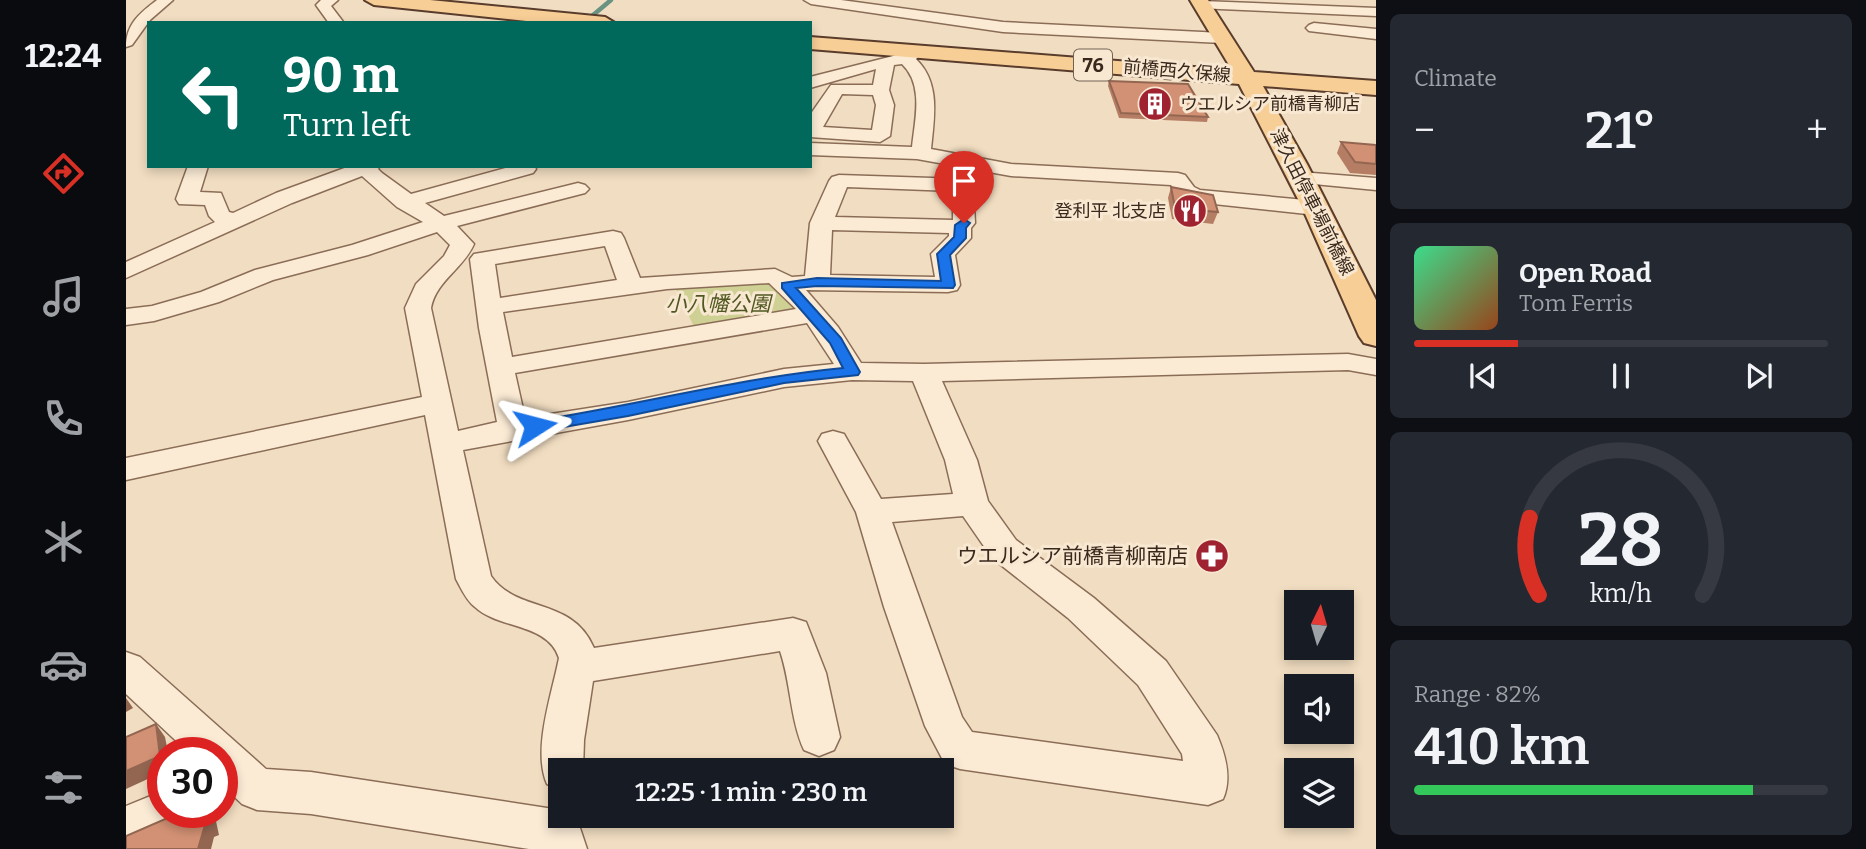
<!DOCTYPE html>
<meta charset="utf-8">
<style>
body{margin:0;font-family:Bitter,"Noto Sans JP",serif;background:#242831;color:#f1f3f6;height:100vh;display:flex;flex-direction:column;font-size:26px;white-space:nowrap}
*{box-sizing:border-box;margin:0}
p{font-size:23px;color:#9ea1a6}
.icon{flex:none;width:38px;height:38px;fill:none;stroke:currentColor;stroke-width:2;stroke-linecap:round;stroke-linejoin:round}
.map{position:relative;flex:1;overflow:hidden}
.panel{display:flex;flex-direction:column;gap:14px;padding:14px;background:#0d0f14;width:490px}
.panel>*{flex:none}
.guide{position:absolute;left:21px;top:21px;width:665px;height:147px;border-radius:0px;box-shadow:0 4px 10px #0003;background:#00695c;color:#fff;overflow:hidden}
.needle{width:46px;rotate:5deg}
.controls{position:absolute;left:1158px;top:590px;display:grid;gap:14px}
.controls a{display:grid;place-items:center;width:70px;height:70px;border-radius:0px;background:#171b24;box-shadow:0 4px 10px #0003;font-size:35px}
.speed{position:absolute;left:21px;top:737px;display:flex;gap:14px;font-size:35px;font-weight:700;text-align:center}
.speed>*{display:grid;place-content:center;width:91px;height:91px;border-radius:50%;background:#171b24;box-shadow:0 4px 10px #0003;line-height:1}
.speed .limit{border:10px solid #d22;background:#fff;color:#111}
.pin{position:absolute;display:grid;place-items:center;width:60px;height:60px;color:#fff;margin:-72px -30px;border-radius:50% 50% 50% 0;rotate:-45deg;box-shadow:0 0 7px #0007}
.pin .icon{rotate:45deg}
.me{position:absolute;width:77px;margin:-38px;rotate:81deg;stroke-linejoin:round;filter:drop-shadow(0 0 5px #0008)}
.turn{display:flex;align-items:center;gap:24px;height:147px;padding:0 21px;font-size:32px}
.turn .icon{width:91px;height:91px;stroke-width:2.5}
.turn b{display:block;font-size:49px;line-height:60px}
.big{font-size:52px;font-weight:600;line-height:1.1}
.panel .widget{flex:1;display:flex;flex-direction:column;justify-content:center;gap:10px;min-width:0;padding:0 24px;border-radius:10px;background:#242831}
.panel .dial{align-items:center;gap:0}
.dial svg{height:182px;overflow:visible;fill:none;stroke:#363941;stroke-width:7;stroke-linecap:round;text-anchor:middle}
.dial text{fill:#f1f3f6;stroke:none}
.song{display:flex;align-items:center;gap:21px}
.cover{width:84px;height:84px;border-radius:10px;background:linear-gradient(135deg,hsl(150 70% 55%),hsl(20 70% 35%))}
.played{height:7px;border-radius:4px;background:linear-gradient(90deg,#d93025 25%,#363941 25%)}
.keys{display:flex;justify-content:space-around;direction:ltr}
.heat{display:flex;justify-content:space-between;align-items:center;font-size:38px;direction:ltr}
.charge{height:10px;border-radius:5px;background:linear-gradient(90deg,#34c759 82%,#363941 0)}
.trip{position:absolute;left:422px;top:758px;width:406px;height:70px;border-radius:0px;background:#171b24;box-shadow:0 4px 10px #0003;font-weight:600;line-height:70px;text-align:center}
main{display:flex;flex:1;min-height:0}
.dock{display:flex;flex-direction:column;width:126px;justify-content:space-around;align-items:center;background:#090b0e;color:#9ea1a6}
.dock .icon{width:49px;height:49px}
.dock .on{color:#d93025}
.dock b{font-size:32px;color:#f1f3f6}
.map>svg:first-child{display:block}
.green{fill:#cfd094}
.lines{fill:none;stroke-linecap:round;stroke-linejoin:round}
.stream{stroke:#6a9283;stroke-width:4.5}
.minor-casing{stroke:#8b6d57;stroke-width:3}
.major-casing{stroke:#593c2c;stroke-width:4}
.minor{fill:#fbebd5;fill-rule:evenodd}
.major{fill:#f7ce96;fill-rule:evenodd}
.wall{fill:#b57d64}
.shaded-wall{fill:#936651}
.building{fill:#d29174;stroke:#936651;stroke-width:2}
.route{fill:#1a73e8;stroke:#114b97;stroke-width:2}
.labels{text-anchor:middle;stroke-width:6;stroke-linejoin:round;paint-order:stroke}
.far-street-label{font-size:18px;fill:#3a281c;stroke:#f8e8d1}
.far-poi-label{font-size:18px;fill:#3a281c;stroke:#f8e8d1;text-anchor:start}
.shield{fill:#f8e8d1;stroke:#736252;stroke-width:2}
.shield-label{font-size:19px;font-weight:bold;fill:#3a281c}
.park-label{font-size:21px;font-style:italic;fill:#505822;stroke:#f8e8d1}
.poi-label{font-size:21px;fill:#3a281c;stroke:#f8e8d1;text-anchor:end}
</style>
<main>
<nav class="dock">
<b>12:24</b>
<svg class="icon on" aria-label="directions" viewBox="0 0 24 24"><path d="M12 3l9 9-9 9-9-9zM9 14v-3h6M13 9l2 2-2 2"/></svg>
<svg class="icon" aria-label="music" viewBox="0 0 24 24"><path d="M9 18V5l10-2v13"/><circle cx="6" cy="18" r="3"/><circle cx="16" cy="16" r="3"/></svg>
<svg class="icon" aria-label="phone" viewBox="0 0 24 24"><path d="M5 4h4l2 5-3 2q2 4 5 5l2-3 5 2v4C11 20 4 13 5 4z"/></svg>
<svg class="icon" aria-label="climate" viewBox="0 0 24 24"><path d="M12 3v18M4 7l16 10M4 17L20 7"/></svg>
<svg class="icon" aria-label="car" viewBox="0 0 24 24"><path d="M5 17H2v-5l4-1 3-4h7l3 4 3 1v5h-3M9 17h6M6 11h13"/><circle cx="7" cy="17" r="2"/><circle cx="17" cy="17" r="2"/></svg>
<svg class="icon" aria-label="filters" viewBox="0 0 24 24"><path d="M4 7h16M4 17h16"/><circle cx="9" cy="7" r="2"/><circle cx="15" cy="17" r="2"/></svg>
</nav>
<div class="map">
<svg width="1250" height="849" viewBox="0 0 1250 849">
<rect width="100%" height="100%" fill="#f1ddc1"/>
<polygon class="green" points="648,279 677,313 570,331 549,287"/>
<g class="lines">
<polyline class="stream" points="460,21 485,0"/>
<g class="minor-casing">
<g id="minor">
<path d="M31 0H47L24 20 6 45 0 47C0 24 14 13 31 0Z"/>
<polygon points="195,0 212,0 205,6 218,23 203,23 190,5"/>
<polygon points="678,0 715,0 877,22 1096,33 1104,38 1096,43 877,32 685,4"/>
<polygon points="1076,1 1250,8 1250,16 1071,8 1071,2"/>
<polygon points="1188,23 1250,29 1250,39 1183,31 1180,28 1183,25"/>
<path d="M789 47 797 52 790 59C815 83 808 118 805 149L885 164 1052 173 1059 175 1068 187 1074 190 1190 201 1198 203 1201 208 1198 213 1190 215 1069 202 1053 195 1045 185 885 176 791 159 684 155V143L786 147C789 119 798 85 776 64L768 65 763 90 768 105 764 136 754 142 684 137V115L705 85H747L750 69 684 88V77L775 54ZM716 94 747 95 750 105 746 130 697 127Z"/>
<path d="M62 166H82L74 192 95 193 103 212 107 213 150 193 224 166H254L252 169 256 173 285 194 387 166H408L410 169 407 173 299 203 318 216 452 183 459 185 463 189 459 193 331 226 348 244C337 269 310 281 305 308L332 431 371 422 353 328 344 259 348 254 487 231 495 233 498 238 514 278 649 269 666 277 679 276 684 223 703 181 706 177 713 175 837 179 844 181 847 185 849 223 845 228V238L829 255 834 285 831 290 822 292 680 290 712 327 735 363 798 364 1222 354 1250 359V375L1222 370 816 381 851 460 862 501 890 540 968 598 1040 661 1091 735C1100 756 1106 779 1097 799L1082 805 834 769 819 764 799 726 758 607 730 512 692 441 696 434 707 431 718 434 755 499 827 494 819 460 787 381 726 380 658 387 502 420 337 450 365 576C391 614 446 596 468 648L667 618 680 622 700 673 714 737 708 750 693 756 678 750C664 719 665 683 654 651L467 681 458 740 457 770H434V789L421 784C406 750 426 694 433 658 422 623 372 629 349 607 340 600 335 588 330 579L299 415 0 480V458L296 397 279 308 290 284 318 256 324 245 311 232 242 255 147 280 93 302 28 321 0 325V309L26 306 75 292 129 270 226 245 297 222 271 207 236 176 166 203 0 278V262L89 222 83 216 79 205 53 204 50 199ZM721 187 827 191V220L709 217ZM706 230 823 233V236L805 254 809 277 704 275ZM479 246 491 280 374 298 369 264ZM643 283 670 309 386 357 377 312 541 289ZM681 323 708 364 658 369 502 402 399 418 389 373ZM837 516 866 558 942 618 1012 685 1056 754 1057 761 846 732 836 717 766 522Z"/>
<polygon points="1174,172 1250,178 1250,190 1167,182 1164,178 1167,174"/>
<polygon points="0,652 14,657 140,769 185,772 434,810 434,816 450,816 461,849 403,849 185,814 131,810 116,804 96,785 96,752 62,752 0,694"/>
<polygon points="37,791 37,812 59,812 53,827 0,849 0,806"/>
</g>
</g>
<g class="major-casing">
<g id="major">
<polygon points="239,0 304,0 479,17 489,23 419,23 248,5"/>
<polygon points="1064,0 1082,0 1128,72 1250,81 1250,95 1137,86 1181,164 1250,300 1250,346 1238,343 1233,336 1176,207 1113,84 684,49 684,37 1106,70"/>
</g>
</g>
<use href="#minor" class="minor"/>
<use href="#major" class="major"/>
</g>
<g class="wall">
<polygon points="983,81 1082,117 1081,122 993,118 982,86"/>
<polygon points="1215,142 1250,145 1250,175 1224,173 1211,153"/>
<polygon points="1045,187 1092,212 1087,224 1046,219 1042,198"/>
</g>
<g class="shaded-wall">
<polygon points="0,698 7,708 0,712"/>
<polygon points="30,724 39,737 42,752 37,752 37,772 0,789 0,771"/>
<polygon points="81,812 88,812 93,835 88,837 85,849 72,849"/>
</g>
<g class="building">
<polygon points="983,81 1062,84 1082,117 995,113"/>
<polygon points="1215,142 1250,145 1250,164 1229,162"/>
<polygon points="1045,187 1087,195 1092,212 1049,208"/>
<polygon points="30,724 34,756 0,771 0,737"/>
<polygon points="46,812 81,812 83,823 79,825 72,849 0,849 0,836 44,817"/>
</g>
<path class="route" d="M838 219 844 223 840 228V238L824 255 829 285 827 288 691 286 670 288 715 338 734 372 732 375 658 383 502 416 409 432 401 426 409 421C512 405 613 378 717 368L704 343 656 288V283L691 278 815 281 811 254 828 237 829 225Z"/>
<defs>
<g id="building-disc" transform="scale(1.75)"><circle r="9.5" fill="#9f2331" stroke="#f8e8d1"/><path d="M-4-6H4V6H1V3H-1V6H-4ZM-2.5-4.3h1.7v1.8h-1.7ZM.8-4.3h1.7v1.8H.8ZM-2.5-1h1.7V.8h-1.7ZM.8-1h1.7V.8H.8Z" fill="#fff"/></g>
<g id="restaurant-disc" transform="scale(1.75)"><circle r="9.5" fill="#9f2331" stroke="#f8e8d1"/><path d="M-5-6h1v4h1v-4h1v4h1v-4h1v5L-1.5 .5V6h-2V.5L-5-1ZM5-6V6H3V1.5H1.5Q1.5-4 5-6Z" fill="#fff"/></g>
<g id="pharmacy-disc" transform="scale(1.75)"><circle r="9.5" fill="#9f2331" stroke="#f8e8d1"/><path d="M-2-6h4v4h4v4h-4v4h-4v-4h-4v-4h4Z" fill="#fff"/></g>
</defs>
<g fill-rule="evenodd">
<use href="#building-disc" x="1029" y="104"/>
<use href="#restaurant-disc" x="1064" y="211"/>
<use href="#pharmacy-disc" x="1086" y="556"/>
</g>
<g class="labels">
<g class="far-street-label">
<text transform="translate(1051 71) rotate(5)" y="6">前橋西久保線</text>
<text transform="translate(1186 202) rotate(63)" y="6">津久田停車場前橋線</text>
</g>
<g class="far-poi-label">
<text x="1054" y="110">ウエルシア前橋青柳店</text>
<text x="1040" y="217" text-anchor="end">登利平 北支店</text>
</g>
<rect class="shield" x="948" y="49.5" width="38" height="31" rx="5"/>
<g class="shield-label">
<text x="967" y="72">76</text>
</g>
<g class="park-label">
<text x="592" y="311">小八幡公園</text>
</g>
<g class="poi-label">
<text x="1062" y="563">ウエルシア前橋青柳南店</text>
</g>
</g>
</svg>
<div class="controls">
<a><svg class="needle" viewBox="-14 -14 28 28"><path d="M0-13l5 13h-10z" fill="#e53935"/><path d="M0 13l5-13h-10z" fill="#9ea1a6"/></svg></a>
<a><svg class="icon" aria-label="sound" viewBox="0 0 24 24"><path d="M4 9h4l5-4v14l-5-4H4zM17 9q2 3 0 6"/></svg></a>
<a><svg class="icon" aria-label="layers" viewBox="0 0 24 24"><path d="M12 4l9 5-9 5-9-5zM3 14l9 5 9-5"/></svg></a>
</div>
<div class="speed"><div class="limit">30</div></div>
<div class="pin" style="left:838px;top:223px;background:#d93025"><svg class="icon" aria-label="arrive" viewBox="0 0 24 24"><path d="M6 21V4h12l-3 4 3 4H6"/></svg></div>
<svg class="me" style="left:409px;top:426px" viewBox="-20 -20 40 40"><path d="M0-17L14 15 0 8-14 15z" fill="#1a73e8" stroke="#fff" stroke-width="4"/></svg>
<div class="trip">12:25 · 1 min · 230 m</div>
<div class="guide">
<div class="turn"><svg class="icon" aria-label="left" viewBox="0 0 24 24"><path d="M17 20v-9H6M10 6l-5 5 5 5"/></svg><div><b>90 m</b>Turn left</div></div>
</div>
</div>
<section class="panel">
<div class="widget"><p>Climate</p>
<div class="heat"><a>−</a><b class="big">21°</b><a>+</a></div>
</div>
<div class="widget">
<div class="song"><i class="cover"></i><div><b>Open Road</b><p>Tom Ferris</p></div></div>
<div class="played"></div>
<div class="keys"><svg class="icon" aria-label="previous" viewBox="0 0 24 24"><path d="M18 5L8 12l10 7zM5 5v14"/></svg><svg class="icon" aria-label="pause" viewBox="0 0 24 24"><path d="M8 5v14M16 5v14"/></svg><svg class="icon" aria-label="next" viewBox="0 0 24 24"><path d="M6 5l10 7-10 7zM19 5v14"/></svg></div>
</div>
<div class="widget dial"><svg viewBox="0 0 100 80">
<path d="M14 69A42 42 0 1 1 86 69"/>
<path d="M14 69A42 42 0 0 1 10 35" stroke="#d93025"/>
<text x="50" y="56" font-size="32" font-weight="700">28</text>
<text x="50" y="72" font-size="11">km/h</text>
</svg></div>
<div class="widget"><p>Range · 82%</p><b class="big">410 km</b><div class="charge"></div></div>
</section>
</main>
